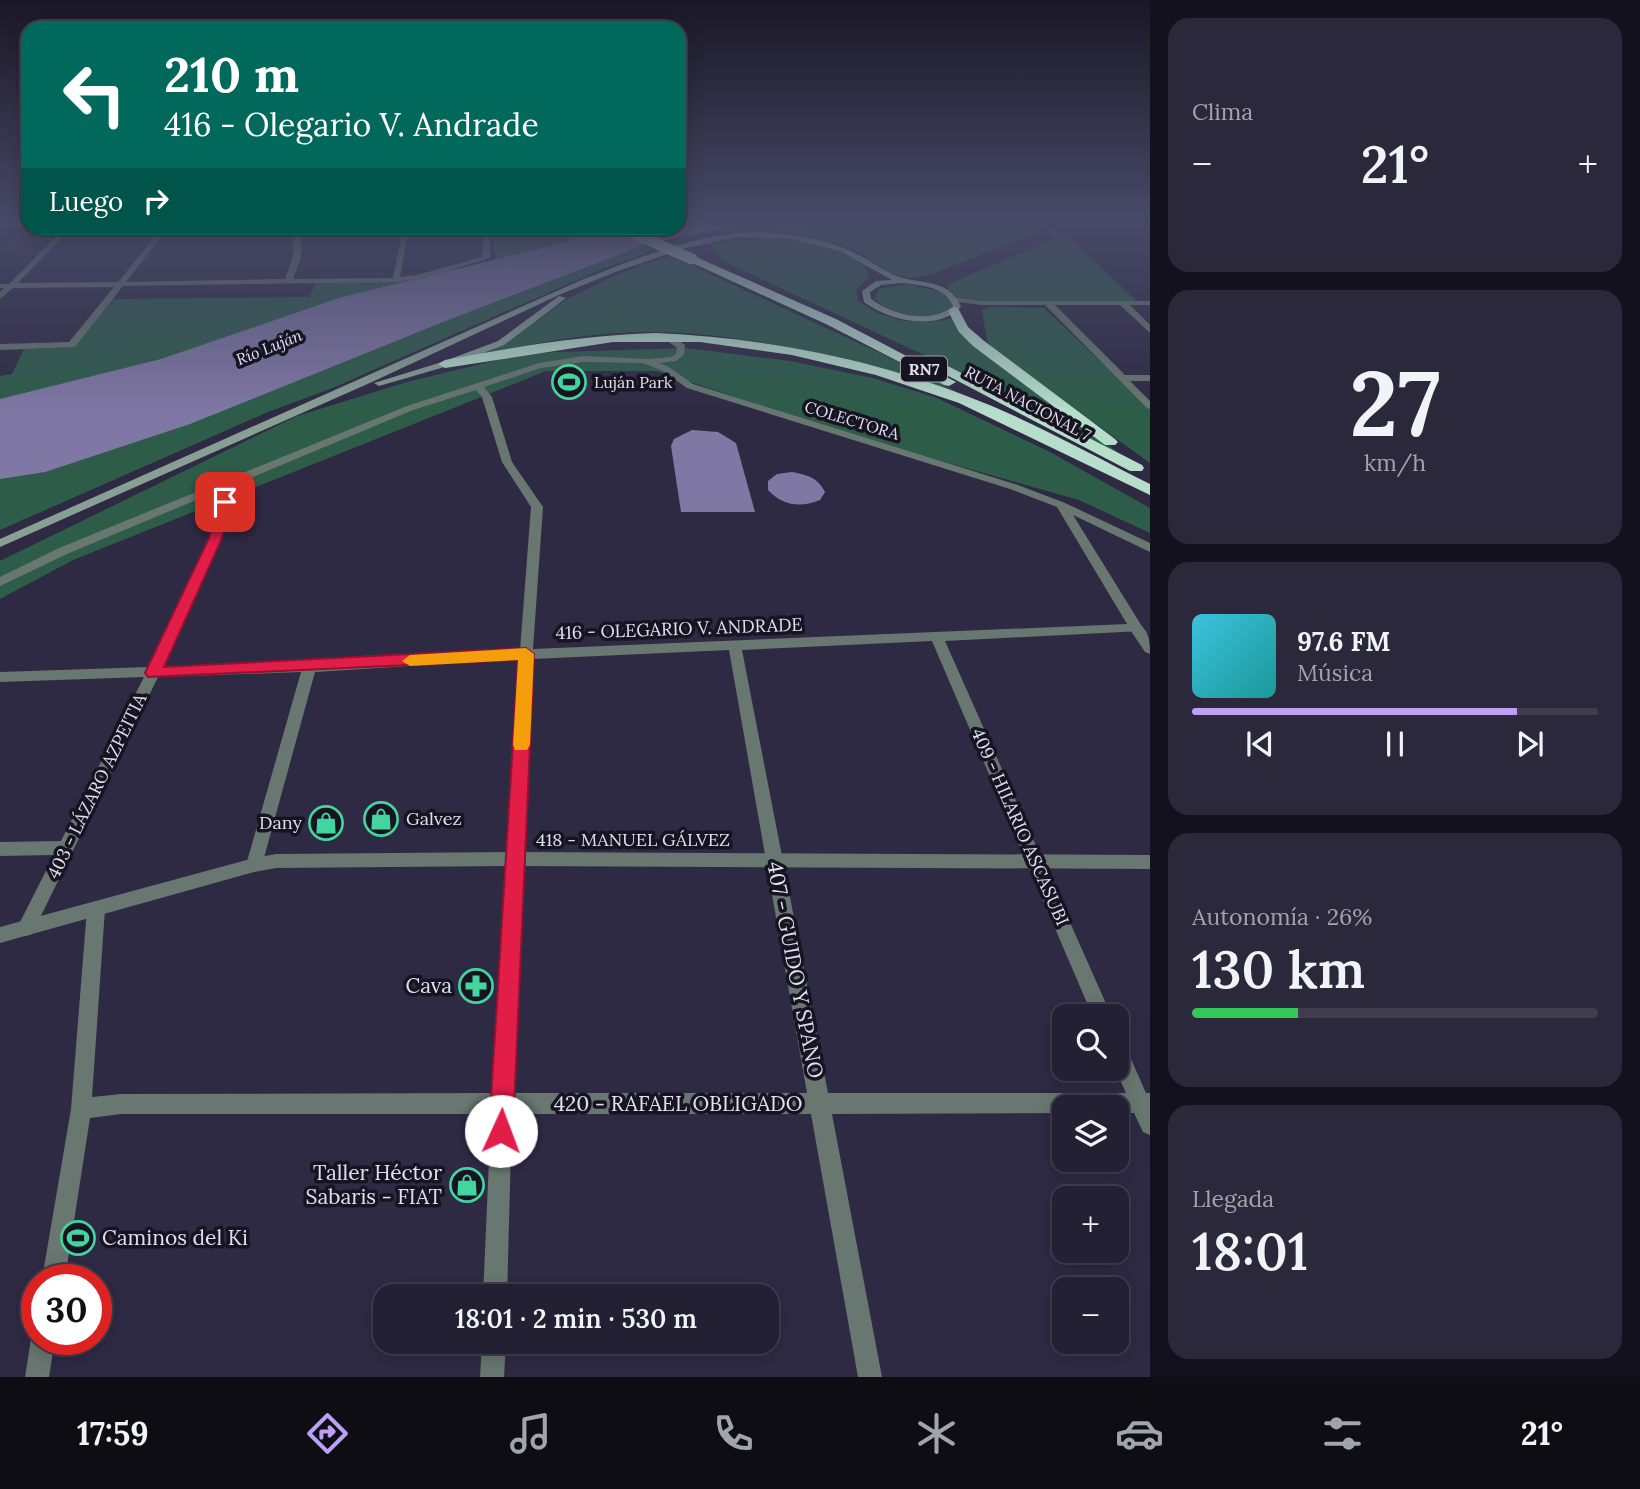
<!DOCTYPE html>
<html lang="es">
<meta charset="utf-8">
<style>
body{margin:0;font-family:Lora,serif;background:#2b283b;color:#f1f3f6;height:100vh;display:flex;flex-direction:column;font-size:26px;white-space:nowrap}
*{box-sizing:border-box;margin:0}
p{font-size:23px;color:#a3a3ac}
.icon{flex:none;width:38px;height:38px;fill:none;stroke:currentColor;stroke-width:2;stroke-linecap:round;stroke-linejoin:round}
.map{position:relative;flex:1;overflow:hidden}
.panel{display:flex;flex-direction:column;gap:18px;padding:18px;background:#13121c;width:490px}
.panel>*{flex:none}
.guide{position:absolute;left:21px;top:21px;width:665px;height:214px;border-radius:21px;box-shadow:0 4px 18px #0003,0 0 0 2px #403e4e;background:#00695c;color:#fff;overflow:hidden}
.buttons{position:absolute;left:1052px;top:1004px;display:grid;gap:14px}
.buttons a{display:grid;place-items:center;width:77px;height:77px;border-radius:14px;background:#232033;box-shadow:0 4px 18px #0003,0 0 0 2px #403e4e;font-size:35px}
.speed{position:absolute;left:21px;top:1264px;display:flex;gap:14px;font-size:35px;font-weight:700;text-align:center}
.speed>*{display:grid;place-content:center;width:91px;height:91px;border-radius:50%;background:#232033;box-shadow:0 4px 18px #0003,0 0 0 2px #403e4e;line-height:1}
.speed .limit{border:10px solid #d22;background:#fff;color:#111}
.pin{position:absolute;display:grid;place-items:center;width:60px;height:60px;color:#fff;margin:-30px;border-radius:14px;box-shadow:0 4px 10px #0006}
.me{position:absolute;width:77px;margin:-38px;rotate:2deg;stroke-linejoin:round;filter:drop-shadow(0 0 5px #0008)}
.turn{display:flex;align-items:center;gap:24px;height:147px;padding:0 28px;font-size:32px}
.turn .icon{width:91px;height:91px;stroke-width:2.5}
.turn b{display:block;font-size:49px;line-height:60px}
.then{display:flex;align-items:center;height:66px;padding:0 28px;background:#0003;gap:14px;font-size:26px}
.big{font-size:52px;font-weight:600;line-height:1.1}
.panel .widget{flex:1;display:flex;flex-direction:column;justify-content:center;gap:10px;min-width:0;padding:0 24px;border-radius:21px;background:#2b283b}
.panel .dial{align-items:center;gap:0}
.dial b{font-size:91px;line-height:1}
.song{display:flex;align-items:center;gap:21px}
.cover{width:84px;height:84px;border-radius:10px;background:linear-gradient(135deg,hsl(190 70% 55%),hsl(180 70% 35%))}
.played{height:7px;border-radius:4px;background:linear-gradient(90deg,#bca0f2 80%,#403e4e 80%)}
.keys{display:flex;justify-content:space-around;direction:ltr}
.heat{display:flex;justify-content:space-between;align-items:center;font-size:38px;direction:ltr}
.charge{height:10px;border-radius:5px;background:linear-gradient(90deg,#34c759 26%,#403e4e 0)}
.trip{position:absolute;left:373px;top:1284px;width:406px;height:70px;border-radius:21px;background:#232033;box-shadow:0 4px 18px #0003,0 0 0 2px #403e4e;font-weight:600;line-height:70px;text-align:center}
.dock{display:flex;height:112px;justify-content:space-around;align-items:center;background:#0e0d14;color:#a3a3ac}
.dock .icon{width:49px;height:49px}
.dock .selected{color:#bca0f2}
.dock b{font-size:32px;color:#f1f3f6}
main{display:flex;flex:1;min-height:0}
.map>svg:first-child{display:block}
.green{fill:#2d5d49}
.forest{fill:#2d634d}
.water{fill:#7f77a4}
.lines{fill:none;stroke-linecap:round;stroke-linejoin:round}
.minor{fill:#687770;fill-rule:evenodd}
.tertiary{fill:#687770;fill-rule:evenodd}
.secondary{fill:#88a094;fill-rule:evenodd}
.motorway{fill:#b7ddcb;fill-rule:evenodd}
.motorway-bridge{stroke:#b7ddcb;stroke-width:11}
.route{fill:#e11d48;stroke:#92132f;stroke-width:2}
.slow{fill:#f59e0b}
.labels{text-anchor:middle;stroke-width:7;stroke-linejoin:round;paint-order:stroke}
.far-water-label{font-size:16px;font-style:italic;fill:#e3defc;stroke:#161420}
.shield{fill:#161420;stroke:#a4a1b2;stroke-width:2}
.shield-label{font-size:16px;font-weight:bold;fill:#e1def0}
.far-poi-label{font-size:16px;fill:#e1def0;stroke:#161420;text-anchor:start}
.far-street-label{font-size:16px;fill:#e1def0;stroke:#161420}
.street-label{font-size:18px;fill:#e1def0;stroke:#161420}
.poi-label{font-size:18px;fill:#e1def0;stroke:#161420;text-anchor:start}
.near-street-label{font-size:21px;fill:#e1def0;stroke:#161420}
.near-poi-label{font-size:21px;fill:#e1def0;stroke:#161420;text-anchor:end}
</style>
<main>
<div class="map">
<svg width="1150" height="1377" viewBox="0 0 1150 1377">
<rect width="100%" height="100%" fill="#2f2a44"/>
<g class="green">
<polygon points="864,219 1028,219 1038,232 933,274 910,278 890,273 850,247 799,234"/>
<polygon points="526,228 608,228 618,232 0,420 0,376 12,374 24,349 73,347 113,299 310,297 315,282 410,281 495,260 493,230 526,231"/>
<polygon points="1068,237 1138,302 988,302 958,298 948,290 948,284 1055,239"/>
<path d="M772 238C799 241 839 242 860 261 864 265 867 272 869 276L856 291 858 300C882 321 921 327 952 318L977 346 1124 457 958 371 723 261 709 243Z"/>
<polygon points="642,244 654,250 604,268 335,387 268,412 0,530 0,462"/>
<path d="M671 256 880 353 965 396C853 362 735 325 617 333 569 336 522 347 475 355 542 315 595 277 671 256Z"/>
<path d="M907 284 942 292 953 303 952 308C933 323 892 317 875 299L878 289Z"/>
<polygon points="989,307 1044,308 1150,408 1150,463 998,354 987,341 982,310"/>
<polygon points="687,348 790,361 873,378 937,398 1050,452 1150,508 1150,533 1079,500 881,444 656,371 546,371 73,560 0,599 0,561 297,416 407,382 527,353"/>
</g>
<polygon class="forest" points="778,219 864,219 799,234 764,231 711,233"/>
<g class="water">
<polygon points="679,219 770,219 647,244 448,320 190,424 45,472 0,479 0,399 161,359 342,297 547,247 609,228 679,228"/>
<polygon points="692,430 718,432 736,443 755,512 681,512 671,446 674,439"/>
<path d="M792 472C807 475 817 477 825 492L820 500C800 508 783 506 768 490V481L777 474Z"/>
</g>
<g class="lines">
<g class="minor">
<polygon points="1034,219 1041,219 1059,234 1054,235"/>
<polygon points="28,223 28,227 0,228 0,224"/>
<polygon points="65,228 71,228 18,283 118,282 162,228 168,228 126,282 285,279 293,257 293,240 300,228 306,228 301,240 301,257 293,279 393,278 403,228 409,228 400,277 417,275 482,257 484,228 490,228 490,258 421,279 396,282 123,286 75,347 0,350 0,344 69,342 114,287 13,288 0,299 0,292 4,288 0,288 0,284 9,284"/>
<polygon points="1045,301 1051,301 1125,375 1150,375 1150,381 1130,381 1150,401 1150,409 1147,408 1045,305"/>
<polygon points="1120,301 1126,301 1150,325 1150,333 1120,305"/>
<path d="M666 336H672L685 345 684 355 676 361 659 363 669 367 693 384 1018 485 1065 503 1150 543V552L1073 515 1143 628 1141 631 945 641 1112 1017H1093L932 641 742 650 828 1093H1126L1115 1069 1116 1038 1123 1041 1146 1093H1150V1135L1143 1132 1134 1113H1116V1108H1064V1113L832 1114 882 1377H858L811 1114H512L507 1297H483L491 1114H121L90 1118 65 1279H42L71 1109 87 909 90 903 96 901 102 903 105 909 92 1097 121 1094 492 1093 519 659 315 672 262 865 260 870 254 872 248 870 246 865 301 672 158 677 32 934 26 936 20 934 17 928 54 855 0 856V842L61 841 144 677 0 682V672L149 667 209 538 218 502 213 493 67 554 0 586V577L59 548 407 406 539 363 583 356 649 359 671 357 676 354 677 348 666 340ZM583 362 643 363 663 371 687 388 1010 489 1057 507 1127 624 533 649 543 507 512 462 492 397 484 387 541 368ZM476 390 482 397 502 462 531 507 520 650 309 662 163 667 221 538 230 502 222 490 413 410ZM729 650 807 1093H513L533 659Z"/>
<polygon points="37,1330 37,1339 55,1339 49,1377 25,1377 31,1339"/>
<polygon points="482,1342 506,1342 504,1377 480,1377"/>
</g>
<g class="tertiary">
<polygon points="952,297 981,301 1150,301 1150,305 981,305 952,301"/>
<path d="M1136 623C1149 628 1150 642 1150 654L1145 652 1129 628Z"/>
<polygon points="515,852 1150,855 1150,869 515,866 276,868 254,872 0,943 0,927 254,858 276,854"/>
</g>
<g class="secondary">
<path d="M764 232C797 234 830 240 859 255 872 261 883 271 897 276 920 285 950 278 961 307 937 332 889 321 864 302L862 291 876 281 892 280 840 251 791 239 737 237 686 248 618 271 561 294 372 382 0 547V539L584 279C641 257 702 231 764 232ZM901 283C920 285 945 286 953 306 931 325 892 315 871 299L870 292 881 285Z"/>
<polygon points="559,296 566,298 504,345 448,366 379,386 374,383 442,362 498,341"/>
</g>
<g class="motorway">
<polygon points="688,257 696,257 836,319 956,382 949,386 944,385 828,325 688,261"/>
<polygon points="954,307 958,308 968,327 983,340 1115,439 1118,442 1115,445 1105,445 973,346 959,332 948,311"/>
<path d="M656 333C771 338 885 361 992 406 1046 429 1098 458 1150 484V495L959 403 876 375 792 355 700 342H613L445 368 438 364 445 360C515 347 584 335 656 333Z"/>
<polygon points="938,361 1142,465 1144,468 1142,471 1130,471 933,368 933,362"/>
</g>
<polyline class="motorway-bridge" points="621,228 692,259"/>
</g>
<linearGradient id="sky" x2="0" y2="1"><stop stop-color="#1a1725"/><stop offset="0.53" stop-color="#474a67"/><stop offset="1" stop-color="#474a67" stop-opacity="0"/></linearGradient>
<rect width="1150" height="412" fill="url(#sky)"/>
<polygon class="route" points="225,498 231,502 222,538 164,667 526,648 534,654 513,1131 510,1140 501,1143 493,1140 489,1131 518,660 148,677 145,673 209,538 218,502"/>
<polygon class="slow" points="526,648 534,654 530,745 527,750 515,750 513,745 518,660 410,666 402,661 410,655"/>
<defs>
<g id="stadium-ring" transform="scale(1.75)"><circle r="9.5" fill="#161420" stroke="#44d49f" stroke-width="1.5"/><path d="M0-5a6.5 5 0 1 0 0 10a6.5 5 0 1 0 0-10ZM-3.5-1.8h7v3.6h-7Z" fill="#44d49f"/></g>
<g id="shop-ring" transform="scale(1.75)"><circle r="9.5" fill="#161420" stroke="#44d49f" stroke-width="1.5"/><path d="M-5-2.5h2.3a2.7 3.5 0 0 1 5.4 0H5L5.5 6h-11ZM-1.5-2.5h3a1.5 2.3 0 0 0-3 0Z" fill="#44d49f"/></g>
<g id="pharmacy-ring" transform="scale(1.75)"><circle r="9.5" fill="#161420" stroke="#44d49f" stroke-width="1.5"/><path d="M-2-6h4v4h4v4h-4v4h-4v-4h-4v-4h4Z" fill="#44d49f"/></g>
</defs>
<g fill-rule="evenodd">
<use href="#stadium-ring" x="569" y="382"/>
<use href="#shop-ring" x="381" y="819"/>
<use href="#shop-ring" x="326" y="823"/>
<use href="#pharmacy-ring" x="476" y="986"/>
<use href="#shop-ring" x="467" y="1185"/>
<use href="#stadium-ring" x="78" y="1238"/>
</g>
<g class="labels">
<g class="far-water-label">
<text transform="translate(269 347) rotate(-22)" y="6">Río Luján</text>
</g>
<rect class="shield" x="901" y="356.5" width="46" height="25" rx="5"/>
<g class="shield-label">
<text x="924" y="375">RN7</text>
</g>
<g class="far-poi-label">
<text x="594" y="388">Luján Park</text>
</g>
<g class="far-street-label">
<text transform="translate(1028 403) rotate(28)" y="6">RUTA NACIONAL 7</text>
<text transform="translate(852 420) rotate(17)" y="6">COLECTORA</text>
</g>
<g class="street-label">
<text transform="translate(679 629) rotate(-2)" y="6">416 - OLEGARIO V. ANDRADE</text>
<text transform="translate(97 786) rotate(-64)" y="6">403 - LÁZARO AZPEITIA</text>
<text transform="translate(1020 827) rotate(66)" y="6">409 - HILARIO ASCASUBI</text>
<text x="633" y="846">418 - MANUEL GÁLVEZ</text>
</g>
<g class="poi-label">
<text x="406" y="825">Galvez</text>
<text x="302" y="829" text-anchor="end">Dany</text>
</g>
<g class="near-street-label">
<text transform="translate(795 970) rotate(79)" y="7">407 - GUIDO Y SPANO</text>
<text x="678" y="1111">420 - RAFAEL OBLIGADO</text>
</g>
<g class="near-poi-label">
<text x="452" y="993">Cava</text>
<text x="442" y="1180">Taller Héctor<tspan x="442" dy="24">Sabaris - FIAT</tspan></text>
<text x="102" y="1245" text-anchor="start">Caminos del Ki</text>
</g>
</g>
</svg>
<div class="buttons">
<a><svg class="icon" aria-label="search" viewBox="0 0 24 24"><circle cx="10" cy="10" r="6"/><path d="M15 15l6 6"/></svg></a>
<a><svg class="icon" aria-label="layers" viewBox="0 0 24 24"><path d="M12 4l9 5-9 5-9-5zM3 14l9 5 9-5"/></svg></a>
<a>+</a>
<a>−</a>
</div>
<div class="speed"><div class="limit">30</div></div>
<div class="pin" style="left:225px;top:502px;background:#d93025"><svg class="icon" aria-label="arrive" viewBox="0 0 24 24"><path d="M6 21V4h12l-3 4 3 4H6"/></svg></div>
<svg class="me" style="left:501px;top:1131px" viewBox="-20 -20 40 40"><circle r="19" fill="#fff"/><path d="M0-13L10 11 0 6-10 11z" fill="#e11d48"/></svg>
<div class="trip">18:01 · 2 min · 530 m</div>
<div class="guide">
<div class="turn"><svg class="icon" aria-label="left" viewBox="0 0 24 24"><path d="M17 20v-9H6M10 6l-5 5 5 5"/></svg><div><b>210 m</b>416 - Olegario V. Andrade</div></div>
<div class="then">Luego<svg class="icon" aria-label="right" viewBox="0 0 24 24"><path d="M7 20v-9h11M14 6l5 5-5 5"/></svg></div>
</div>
</div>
<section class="panel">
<div class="widget"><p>Clima</p>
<div class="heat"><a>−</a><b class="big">21°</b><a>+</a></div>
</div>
<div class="widget dial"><b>27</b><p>km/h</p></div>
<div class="widget">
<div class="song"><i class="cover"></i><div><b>97.6 FM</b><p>Música</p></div></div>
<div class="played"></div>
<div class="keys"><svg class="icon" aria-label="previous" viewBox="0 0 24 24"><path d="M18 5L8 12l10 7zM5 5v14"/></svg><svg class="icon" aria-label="pause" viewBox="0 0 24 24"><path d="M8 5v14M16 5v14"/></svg><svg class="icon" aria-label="next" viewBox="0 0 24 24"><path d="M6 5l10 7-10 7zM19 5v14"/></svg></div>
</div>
<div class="widget"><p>Autonomía · 26%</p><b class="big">130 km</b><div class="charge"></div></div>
<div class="widget"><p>Llegada</p><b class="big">18:01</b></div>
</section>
</main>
<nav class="dock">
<b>17:59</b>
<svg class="icon selected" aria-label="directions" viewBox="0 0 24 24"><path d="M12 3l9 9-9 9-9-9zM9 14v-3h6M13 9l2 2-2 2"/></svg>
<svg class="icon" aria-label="music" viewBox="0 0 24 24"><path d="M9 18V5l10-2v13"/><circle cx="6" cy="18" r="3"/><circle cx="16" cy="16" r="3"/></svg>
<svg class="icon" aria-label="phone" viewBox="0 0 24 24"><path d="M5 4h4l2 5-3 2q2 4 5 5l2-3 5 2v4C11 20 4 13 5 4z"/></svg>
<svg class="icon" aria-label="climate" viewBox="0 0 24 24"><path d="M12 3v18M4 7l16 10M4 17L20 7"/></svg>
<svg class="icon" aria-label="car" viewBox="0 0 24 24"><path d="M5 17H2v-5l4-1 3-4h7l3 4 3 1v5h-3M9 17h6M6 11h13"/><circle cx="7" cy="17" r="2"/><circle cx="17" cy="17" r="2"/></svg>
<svg class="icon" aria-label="filters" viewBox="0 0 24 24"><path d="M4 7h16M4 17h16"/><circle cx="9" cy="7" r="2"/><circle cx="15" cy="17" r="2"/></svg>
<b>21°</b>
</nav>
